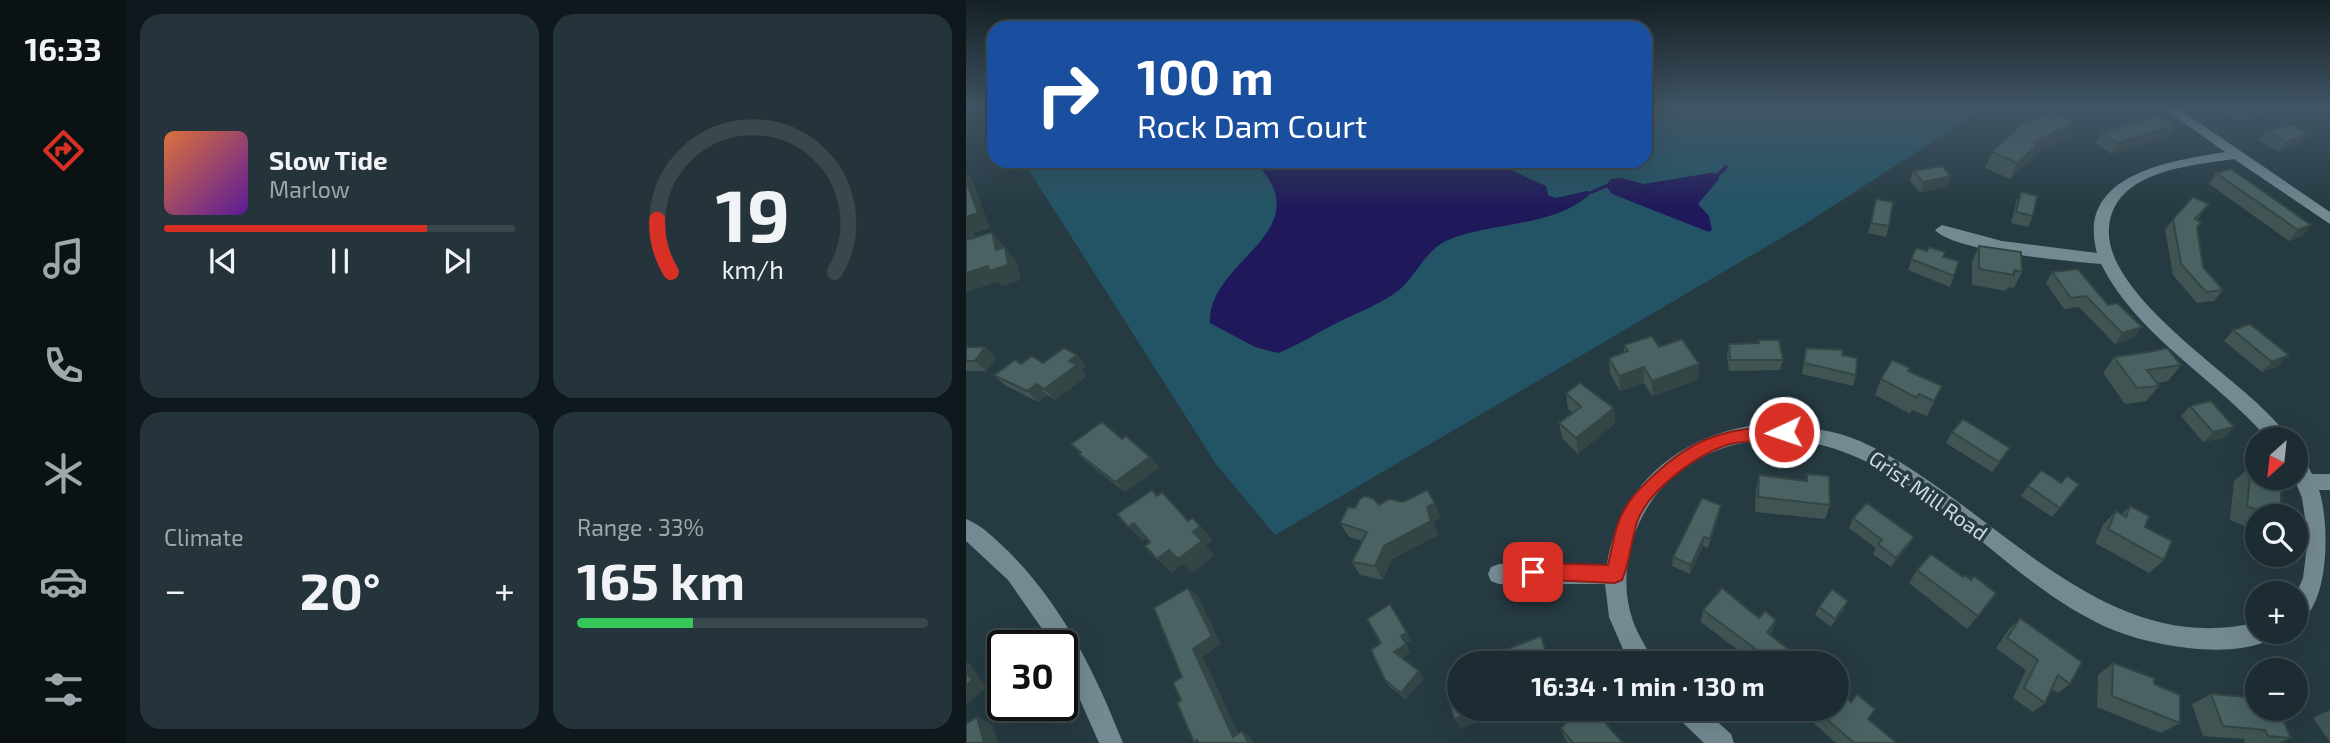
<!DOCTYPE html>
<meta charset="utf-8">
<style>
body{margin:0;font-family:"Exo 2",sans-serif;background:#25343a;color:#f1f3f6;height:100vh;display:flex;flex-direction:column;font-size:26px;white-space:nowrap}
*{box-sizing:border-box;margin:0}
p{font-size:23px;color:#a0a7ac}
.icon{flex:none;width:38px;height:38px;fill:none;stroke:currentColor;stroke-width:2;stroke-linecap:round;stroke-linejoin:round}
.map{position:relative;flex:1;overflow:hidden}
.side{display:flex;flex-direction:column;gap:14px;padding:14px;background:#0f181c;width:840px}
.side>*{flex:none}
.hud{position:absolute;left:21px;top:21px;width:665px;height:147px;border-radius:21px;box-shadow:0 7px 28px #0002,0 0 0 2px #3a484d;background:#1a4fa0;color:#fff;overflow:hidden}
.needle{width:46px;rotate:207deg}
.controls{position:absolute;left:1279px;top:427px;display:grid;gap:14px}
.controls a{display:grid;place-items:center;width:63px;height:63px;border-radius:50%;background:#1c2c32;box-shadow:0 7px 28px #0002,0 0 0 2px #3a484d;font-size:35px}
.speed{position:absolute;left:21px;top:630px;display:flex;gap:14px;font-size:35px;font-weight:700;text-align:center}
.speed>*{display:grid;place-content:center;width:91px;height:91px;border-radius:50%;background:#1c2c32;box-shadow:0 7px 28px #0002,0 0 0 2px #3a484d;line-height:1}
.speed .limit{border:4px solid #111;border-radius:10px;background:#fff;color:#111}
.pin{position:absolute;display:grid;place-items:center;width:60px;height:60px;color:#fff;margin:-30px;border-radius:14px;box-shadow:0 4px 10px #0006}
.me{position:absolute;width:77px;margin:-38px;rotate:267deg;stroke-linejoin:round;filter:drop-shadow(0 0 5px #0008)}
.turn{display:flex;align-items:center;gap:24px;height:147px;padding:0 35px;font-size:32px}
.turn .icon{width:91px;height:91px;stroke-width:2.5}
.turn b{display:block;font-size:49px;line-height:60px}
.big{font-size:52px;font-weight:700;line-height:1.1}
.side .widget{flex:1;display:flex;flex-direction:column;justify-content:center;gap:10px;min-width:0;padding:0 24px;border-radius:21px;background:#25343a}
.side .dial{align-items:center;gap:0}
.dial svg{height:182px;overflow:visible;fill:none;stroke:#3a484d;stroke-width:7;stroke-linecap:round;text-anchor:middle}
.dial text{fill:#f1f3f6;stroke:none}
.song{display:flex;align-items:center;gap:21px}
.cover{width:84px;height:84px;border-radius:10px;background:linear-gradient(135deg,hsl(20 70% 55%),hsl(270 70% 35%))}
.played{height:7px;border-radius:4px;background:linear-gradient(90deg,#d93025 75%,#3a484d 75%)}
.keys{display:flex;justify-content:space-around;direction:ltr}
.heat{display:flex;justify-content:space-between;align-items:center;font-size:38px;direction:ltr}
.charge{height:10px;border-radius:5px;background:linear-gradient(90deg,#34c759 33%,#3a484d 0)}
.side .tiles{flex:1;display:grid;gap:14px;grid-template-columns:repeat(2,1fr)}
.trip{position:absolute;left:481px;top:651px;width:402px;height:70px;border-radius:35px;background:#1c2c32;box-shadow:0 7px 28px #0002,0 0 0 2px #3a484d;font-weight:700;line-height:70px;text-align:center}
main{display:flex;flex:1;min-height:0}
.dock{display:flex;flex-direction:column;width:126px;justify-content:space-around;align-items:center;background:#0b1214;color:#a0a7ac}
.dock .icon{width:49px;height:49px}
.dock .on{color:#d93025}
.dock b{font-size:32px;color:#f1f3f6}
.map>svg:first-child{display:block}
.green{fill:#225466}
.water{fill:#1f185b}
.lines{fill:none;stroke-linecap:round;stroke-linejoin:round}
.stream{stroke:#1f185b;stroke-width:3.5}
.minor{fill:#748a92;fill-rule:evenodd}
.tertiary{fill:#748a92;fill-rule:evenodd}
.wall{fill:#405454}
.shaded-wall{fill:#344545}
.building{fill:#4a6262;stroke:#344545;stroke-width:2}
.route{fill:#d93025;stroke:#8d1f18;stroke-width:2}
.labels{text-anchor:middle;stroke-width:7;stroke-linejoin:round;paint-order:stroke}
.street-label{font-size:21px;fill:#ced9de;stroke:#263a42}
</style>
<main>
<nav class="dock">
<b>16:33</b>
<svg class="icon on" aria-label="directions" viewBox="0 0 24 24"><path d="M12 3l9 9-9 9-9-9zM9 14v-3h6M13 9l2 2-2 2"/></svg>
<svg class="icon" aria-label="music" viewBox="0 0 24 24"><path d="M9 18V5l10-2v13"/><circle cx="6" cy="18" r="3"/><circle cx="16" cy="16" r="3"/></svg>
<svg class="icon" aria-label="phone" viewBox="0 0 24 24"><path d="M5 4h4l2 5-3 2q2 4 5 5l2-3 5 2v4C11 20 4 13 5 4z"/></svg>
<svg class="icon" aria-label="climate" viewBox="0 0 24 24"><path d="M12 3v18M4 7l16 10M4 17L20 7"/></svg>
<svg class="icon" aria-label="car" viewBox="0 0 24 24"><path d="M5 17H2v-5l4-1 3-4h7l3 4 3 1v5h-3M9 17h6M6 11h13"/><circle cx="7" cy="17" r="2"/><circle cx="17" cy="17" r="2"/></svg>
<svg class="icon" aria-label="filters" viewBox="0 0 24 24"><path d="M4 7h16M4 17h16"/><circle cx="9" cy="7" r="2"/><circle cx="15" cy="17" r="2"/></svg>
</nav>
<section class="side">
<div class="tiles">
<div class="widget">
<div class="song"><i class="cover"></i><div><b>Slow Tide</b><p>Marlow</p></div></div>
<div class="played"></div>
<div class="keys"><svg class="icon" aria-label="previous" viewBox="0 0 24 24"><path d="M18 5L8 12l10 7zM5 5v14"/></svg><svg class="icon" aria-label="pause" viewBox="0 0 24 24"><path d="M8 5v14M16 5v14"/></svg><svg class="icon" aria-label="next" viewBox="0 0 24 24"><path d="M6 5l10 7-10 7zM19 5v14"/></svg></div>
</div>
<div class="widget dial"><svg viewBox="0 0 100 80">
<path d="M14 69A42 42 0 1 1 86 69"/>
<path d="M14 69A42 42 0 0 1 8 46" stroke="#d93025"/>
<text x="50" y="56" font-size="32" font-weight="700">19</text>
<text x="50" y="72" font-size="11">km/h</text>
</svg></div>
<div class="widget"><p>Climate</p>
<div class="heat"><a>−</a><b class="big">20°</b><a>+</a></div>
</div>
<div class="widget"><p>Range · 33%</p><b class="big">165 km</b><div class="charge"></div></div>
</div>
</section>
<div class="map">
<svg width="1364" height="743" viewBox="0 0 1364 743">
<rect width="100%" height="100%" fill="#263a42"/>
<polygon class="green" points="679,107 1020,107 839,224 309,535 250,464 57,161 679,161"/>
<g class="water">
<path d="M288 161H514L545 170 580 186 582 195 590 198 621 191 626 192C591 228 525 221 480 241 460 250 449 277 432 291 412 306 387 314 365 326 347 335 331 346 312 353L289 347 244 323C241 259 359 232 288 161Z"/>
<polygon points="744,173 753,174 753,179 732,204 743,216 746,230 743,232 646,194 640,186 645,179 655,178 678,184"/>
</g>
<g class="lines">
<g class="stream">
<polyline points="753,174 760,167"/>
<polyline points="626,192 640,186"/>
</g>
<g class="minor">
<path d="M1196 107H1210L1364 212V224L1268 159C1224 166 1148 170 1143 228 1138 289 1250 364 1291 403 1302 414 1316 426 1322 439H1302C1250 379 1171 336 1135 264 1103 261 989 252 969 230L976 225 1036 241 1131 253C1109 174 1204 161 1259 152Z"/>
<path d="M790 425C826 426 861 427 894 441 1024 499 1133 662 1292 622V632H1308L1305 640C1278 651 1250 651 1222 648 1189 644 1155 636 1126 620 1027 569 955 463 841 442 830 440 816 441 804 441 763 440 725 457 696 488 665 522 651 576 667 621 672 636 682 648 687 663H663L643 617 639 584H533L525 581 522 574 525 567 533 564H641C653 485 713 436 790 425Z"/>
<path d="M1330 454 1337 456 1346 474H1364V490H1353C1364 523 1364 608 1330 624V594L1337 578 1342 538 1336 498 1328 478Z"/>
<polygon points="707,709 737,709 765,734 768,743 738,743 711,717"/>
</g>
<path class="tertiary" d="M0 519C16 525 30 540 42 551 97 606 129 672 157 743H133L96 659V646H88L42 580 0 541Z"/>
</g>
<g class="wall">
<polygon points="1256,107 1301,107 1296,115 1272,121 1255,109"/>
<polygon points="1108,123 1100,139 1067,155 1065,160 1044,179 1019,168 1026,152"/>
<polygon points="1300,130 1342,134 1334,144 1312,152 1293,140"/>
<polygon points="1136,133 1203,136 1146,154 1130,144"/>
<polygon points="947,171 981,187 954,192 944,181"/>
<polygon points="1250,173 1345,225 1336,236 1323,241 1243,184"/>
<polygon points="1055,192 1067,216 1062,227 1045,223 1050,203"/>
<polygon points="910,199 923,226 920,237 902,233"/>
<polygon points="1235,215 1231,220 1237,267 1257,290 1248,301 1231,303 1207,275 1199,230 1207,219"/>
<polygon points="1013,246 1056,272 1048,288 1042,287 1040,291 1006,285 1006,262"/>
<polygon points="950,248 977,257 988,276 984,287 942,270"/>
<polygon points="1086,272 1142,305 1168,338 1149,344 1113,307 1098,309 1080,283"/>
<polygon points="1267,330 1312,366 1296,372 1258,341"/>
<polygon points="792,340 817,360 814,370 763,371 761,354 763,344 792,343"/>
<polygon points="658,345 693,347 733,364 732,380 686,396 678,383 654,391 644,373 643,358 658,352"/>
<polygon points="0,347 19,347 30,358 20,371 0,371"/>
<polygon points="840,348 876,355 890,375 887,386 836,374"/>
<polygon points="1148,357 1215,365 1202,381 1190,383 1193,386 1180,401 1159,404 1137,373"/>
<polygon points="77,363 120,366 115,370 121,376 89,400 81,395 72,402 39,385 28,375 55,364"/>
<polygon points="943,371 976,386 961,416 946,410 944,414 909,395 915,379"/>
<polygon points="600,393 648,408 649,423 612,454 596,438 593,423 607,413 602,409"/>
<polygon points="1224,406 1258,438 1237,442 1215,416"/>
<polygon points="986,432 1037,458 1026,472 980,443"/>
<polygon points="156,439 184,457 193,467 159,492 123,464 113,454 114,453 105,444"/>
<polygon points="1285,466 1315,516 1292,516 1292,531 1264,520 1268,481"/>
<polygon points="841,474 864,505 859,519 789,512 790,489 793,475 839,481"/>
<polygon points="1113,484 1086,517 1055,496 1062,486"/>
<polygon points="1164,506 1179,527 1198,560 1183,573 1129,543 1137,525 1150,511 1156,514"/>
<polygon points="389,508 475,518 467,521 472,535 426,559 417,580 394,575 386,562 396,541 383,537 374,523"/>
<polygon points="753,515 742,548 737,546 724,574 706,566 707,557"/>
<polygon points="887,518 943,546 925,567 907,554 910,548 883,528"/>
<polygon points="951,570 1005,580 1012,616 1001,629 943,583"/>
<polygon points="853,607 878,610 865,627 849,615"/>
<polygon points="737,610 810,620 805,635 839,663 789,663 735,622"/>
<polygon points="1054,618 1104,684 1092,693 1086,689 1079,703 1067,712 1047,698 1060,670 1030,648 1043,629"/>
<polygon points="445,640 440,644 444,652 436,658 458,678 440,699 424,687 419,680 415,643"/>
<polygon points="1147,663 1214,723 1195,733 1131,707 1132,675"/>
<polygon points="1245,694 1325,738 1313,743 1279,743 1278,739 1237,736 1226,704"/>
<polygon points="832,709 872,709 902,719 931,743 870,743"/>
<polygon points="1364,710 1364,742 1347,718"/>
<polygon points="595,728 657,743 602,743 598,737"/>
</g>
<g class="shaded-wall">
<polygon points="1292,107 1301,107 1296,115 1272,121 1280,110"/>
<polygon points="1108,123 1100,139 1067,155 1065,160 1044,179 1051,163 1068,142"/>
<polygon points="1209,125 1203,136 1146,154 1152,143"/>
<polygon points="1342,134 1334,144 1312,152 1320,142"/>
<polygon points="0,172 6,179 24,228 8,233 14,254 1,240 0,236"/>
<polygon points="985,176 981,187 954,192 957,182"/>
<polygon points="1345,225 1336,236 1323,241 1332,230"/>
<polygon points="26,232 51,262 55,280 36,286 32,282 0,292 0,273 22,266 30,250"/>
<polygon points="1176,327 1168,338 1149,344 1156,333"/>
<polygon points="19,347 30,358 20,371 9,361"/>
<polygon points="111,355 120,366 115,370 121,376 89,400 78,389 103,361"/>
<polygon points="1323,355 1312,366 1296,372 1306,362"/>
<polygon points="733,364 732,380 686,396 686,381"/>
<polygon points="678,367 678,383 654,391 653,376"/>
<polygon points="71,384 81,395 72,402 61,391"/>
<polygon points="648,408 649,423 612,454 610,438"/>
<polygon points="1268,427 1258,438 1237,442 1247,432"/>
<polygon points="184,457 193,467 159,492 149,482"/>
<polygon points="469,503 475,518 467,521 472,535 426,559 417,580 409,566 418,546 461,507"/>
<polygon points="755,505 753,515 742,548 744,539"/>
<polygon points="168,523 182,537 177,541 162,527"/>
<polygon points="234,526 247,540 240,546 249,555 226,573 217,564 206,573 191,559"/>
<polygon points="738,537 737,546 724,574 725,565"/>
<polygon points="948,537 943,546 925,567 930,558"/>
<polygon points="222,588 232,596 255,644 237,657 277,743 267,737 227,649"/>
<polygon points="882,601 878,610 865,627 869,619"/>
<polygon points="429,612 445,640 440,644 444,652 434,659 428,652 435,636"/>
<polygon points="810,620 806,633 798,644 801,632"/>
<polygon points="0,662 4,664 21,688 0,704"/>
<polygon points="453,671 458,678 440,699 435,693"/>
<polygon points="516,709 534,709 536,714 495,728 488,719"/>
<polygon points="11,717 26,724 32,743 18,743"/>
<polygon points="276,731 285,737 288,743 282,743"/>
</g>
<g class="building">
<polygon points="1275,107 1292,107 1280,110"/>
<polygon points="1086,111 1108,123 1068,142 1072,144 1051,163 1026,152 1055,125"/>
<polygon points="1194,115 1209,125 1152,143 1136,133"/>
<polygon points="1326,125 1342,134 1320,142 1300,130"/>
<polygon points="976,166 985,176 957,182 947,171"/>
<polygon points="1265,169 1345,225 1332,230 1250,173"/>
<polygon points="0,180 12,213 0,217"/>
<polygon points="1055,192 1071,196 1067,216 1050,212"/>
<polygon points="1227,197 1243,204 1229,219 1235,222 1231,227 1237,267 1257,290 1240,292 1215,264 1207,219"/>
<polygon points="910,199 927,202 923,226 905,223"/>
<polygon points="26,232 30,250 39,247 42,265 23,271 22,266 0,273 0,236 1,240"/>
<polygon points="1013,246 1055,252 1056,272 1048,270 1048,275 1013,269"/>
<polygon points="963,247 979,252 977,257 993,261 988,276 945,259 950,248 961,251"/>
<polygon points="1112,269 1142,305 1151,303 1176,327 1156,333 1120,296 1105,298 1086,272"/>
<polygon points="1284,324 1323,355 1306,362 1267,330"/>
<polygon points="686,336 693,347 716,339 733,364 686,381 678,367 653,376 643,358 662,351 658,345"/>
<polygon points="792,340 813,340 817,360 764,360 763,344 793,343"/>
<polygon points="0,347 19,347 9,361 0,361"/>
<polygon points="98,348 111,355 103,361 111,365 78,389 71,384 61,391 28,375 49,360 55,364 66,356 77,363"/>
<polygon points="840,348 877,350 876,355 891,358 890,375 838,363"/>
<polygon points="1201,348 1215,365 1181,370 1193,386 1171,388 1148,357 1182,352"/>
<polygon points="926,360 944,368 942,371 976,386 968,401 953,394 951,398 915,379"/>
<polygon points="614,383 648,408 610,438 593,423 615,407 600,393"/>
<polygon points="1245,401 1268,427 1247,432 1224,406"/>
<polygon points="997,419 1044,448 1033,462 986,432"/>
<polygon points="136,422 156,439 160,436 184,457 149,482 113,454 115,452 105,444"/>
<polygon points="1285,466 1292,469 1292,478 1315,478 1315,516 1309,516 1281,506"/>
<polygon points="1075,470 1095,483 1101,476 1113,484 1094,508 1062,486"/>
<polygon points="841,474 863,476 864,505 792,497 793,475 841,481"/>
<polygon points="186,490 191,496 196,492 222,521 227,518 234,526 227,532 236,541 212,559 203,550 191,559 179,546 184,542 168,523 162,527 151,514"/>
<polygon points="461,490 469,503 461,507 465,521 418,546 409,566 386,562 401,532 374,523 382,507 389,508 394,499 399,496 408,499 413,505 423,499 437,502"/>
<polygon points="736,498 755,505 744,539 738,537 725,565 707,557"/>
<polygon points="901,503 948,537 930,558 912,544 916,540 887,518"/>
<polygon points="1164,506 1183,516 1179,527 1206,541 1198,560 1142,529 1150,511 1160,517"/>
<polygon points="965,554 997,577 999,575 1005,580 1008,576 1030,593 1012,616 951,570"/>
<polygon points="222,588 246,636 227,649 267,737 276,731 282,743 233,743 231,740 228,742 211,703 215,700 207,683 216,677 188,608"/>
<polygon points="756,588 793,618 799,611 810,620 801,632 839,663 800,663 803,659 737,610"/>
<polygon points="866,589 882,601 869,619 853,607"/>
<polygon points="424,604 441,633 435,636 440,644 428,652 453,671 435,693 419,680 405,650 415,643 401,619"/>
<polygon points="1054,618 1116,662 1104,684 1092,675 1079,703 1058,688 1072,660 1041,638"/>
<polygon points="575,636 583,663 513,663 512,657 532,648 534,652"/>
<polygon points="1147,663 1188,678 1188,684 1214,695 1214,723 1146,696"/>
<polygon points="0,672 6,680 0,685"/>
<polygon points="494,686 494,709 516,709 488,719 481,691"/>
<polygon points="872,691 885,702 891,694 909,709 902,719 931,743 888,743 849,709 872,709"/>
<polygon points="1245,694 1292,698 1292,709 1312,709 1325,738 1302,736 1299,730 1257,726"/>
<polygon points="615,709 627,709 657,743 607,743 595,728"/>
<polygon points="11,717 18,743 0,743 0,724"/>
</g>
<linearGradient id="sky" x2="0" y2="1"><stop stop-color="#152024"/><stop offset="0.51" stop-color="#415565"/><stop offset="1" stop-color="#415565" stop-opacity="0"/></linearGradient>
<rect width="1364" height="211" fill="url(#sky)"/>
<path class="route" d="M818 425 826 432 824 437C805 444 784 439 764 444 733 453 682 490 671 522 665 541 664 562 656 580L649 583 560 579 557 572 560 566 567 563 642 565C646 549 648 532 654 518 662 500 673 489 687 476 730 435 760 430 818 425Z"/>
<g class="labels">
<g class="street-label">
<text transform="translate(962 496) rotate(35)" y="7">Grist Mill Road</text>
</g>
</g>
</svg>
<div class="controls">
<a><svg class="needle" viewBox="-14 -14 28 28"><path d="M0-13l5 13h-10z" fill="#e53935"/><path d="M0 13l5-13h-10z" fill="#a0a7ac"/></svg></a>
<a><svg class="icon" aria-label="search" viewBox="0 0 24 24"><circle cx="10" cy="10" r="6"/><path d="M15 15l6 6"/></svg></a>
<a>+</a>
<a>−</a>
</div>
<div class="speed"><div class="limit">30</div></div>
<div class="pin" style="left:567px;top:572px;background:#d93025"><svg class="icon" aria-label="arrive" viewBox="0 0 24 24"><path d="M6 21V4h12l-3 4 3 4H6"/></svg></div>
<svg class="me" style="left:818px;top:432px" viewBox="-20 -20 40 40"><circle r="17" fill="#d93025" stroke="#fff" stroke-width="3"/><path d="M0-11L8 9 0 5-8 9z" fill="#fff"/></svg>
<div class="trip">16:34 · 1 min · 130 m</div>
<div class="hud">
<div class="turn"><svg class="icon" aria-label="right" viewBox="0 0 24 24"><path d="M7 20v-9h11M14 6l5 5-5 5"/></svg><div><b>100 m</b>Rock Dam Court</div></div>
</div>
</div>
</main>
